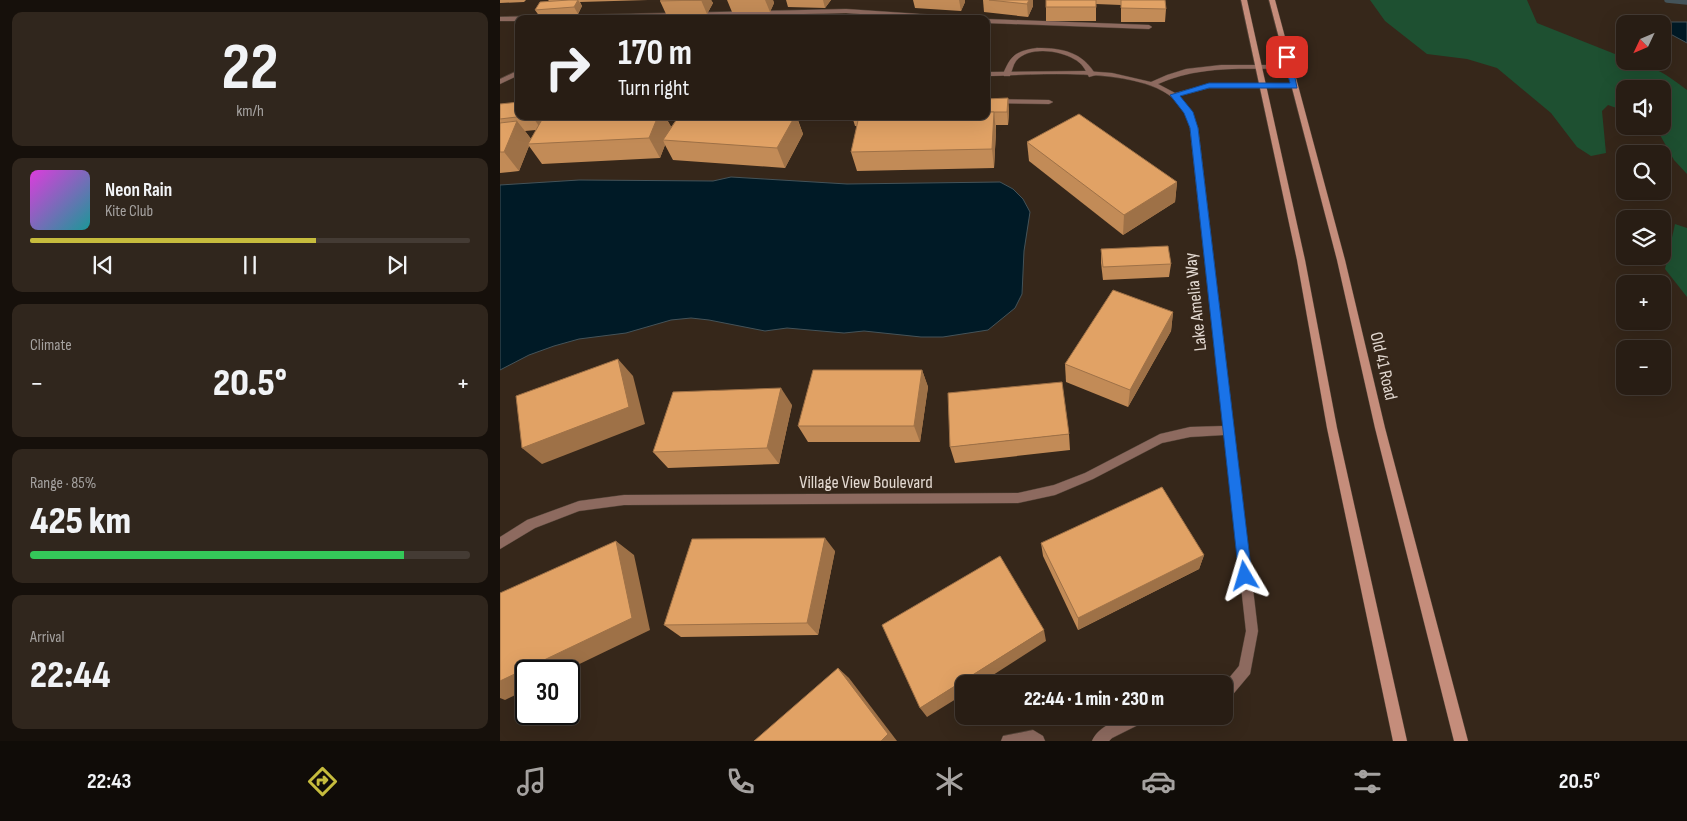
<!DOCTYPE html>
<meta charset="utf-8">
<style>
body{margin:0;font-family:"Sofia Sans Condensed",sans-serif;background:#30261d;color:#f1f3f6;height:100vh;display:flex;flex-direction:column;font-size:19px;white-space:nowrap}
*{box-sizing:border-box;margin:0}
p{font-size:16px;color:#a5a2a0}
.icon{flex:none;width:28px;height:28px;fill:none;stroke:currentColor;stroke-width:2;stroke-linecap:round;stroke-linejoin:round}
.map{position:relative;flex:1;overflow:hidden}
.sheet{display:flex;flex-direction:column;gap:12px;padding:12px;background:#16100b;width:500px}
.sheet>*{flex:none}
.top-card{position:absolute;left:15px;top:15px;width:475px;height:105px;border-radius:10px;box-shadow:0 5px 20px #0002,0 0 0 1px #443b34;background:#281d14;color:#f1f3f6;overflow:hidden}
.needle{width:32px;rotate:226deg}
.tools{position:absolute;left:1116px;top:15px;display:grid;gap:10px}
.tools a{display:grid;place-items:center;width:55px;height:55px;border-radius:10px;background:#281d14;box-shadow:0 5px 20px #0002,0 0 0 1px #443b34;font-size:25px}
.speed{position:absolute;left:15px;top:660px;display:flex;gap:10px;font-size:25px;font-weight:700;text-align:center}
.speed>*{display:grid;place-content:center;width:65px;height:65px;border-radius:50%;background:#281d14;box-shadow:0 5px 20px #0002,0 0 0 1px #443b34;line-height:1}
.speed .limit{border:2px solid #111;border-radius:8px;background:#fff;color:#111}
.pin{position:absolute;display:grid;place-items:center;width:42px;height:42px;color:#fff;margin:-21px;border-radius:10px;box-shadow:0 2px 8px #0006}
.me{position:absolute;width:55px;margin:-28px;rotate:353deg;stroke-linejoin:round;filter:drop-shadow(0 0 4px #0008)}
.turn{display:flex;align-items:center;gap:18px;height:105px;padding:0 20px;font-size:22px}
.turn .icon{width:65px;height:65px;stroke-width:2.5}
.turn b{display:block;font-size:35px;line-height:42px}
.big{font-size:38px;font-weight:800;line-height:1.1}
.sheet .card{flex:1;display:flex;flex-direction:column;justify-content:center;gap:8px;min-width:0;padding:0 18px;border-radius:10px;background:#30261d}
.sheet .dial{align-items:center;gap:0}
.dial b{font-size:65px;line-height:1}
.song{display:flex;align-items:center;gap:15px}
.cover{width:60px;height:60px;border-radius:8px;background:linear-gradient(135deg,hsl(300 70% 55%),hsl(180 70% 35%))}
.played{height:5px;border-radius:2px;background:linear-gradient(90deg,#c6bc3d 65%,#443b34 65%)}
.keys{display:flex;justify-content:space-around;direction:ltr}
.heat{display:flex;justify-content:space-between;align-items:center;font-size:28px;direction:ltr}
.charge{height:8px;border-radius:4px;background:linear-gradient(90deg,#34c759 85%,#443b34 0)}
.trip{position:absolute;left:455px;top:675px;width:278px;height:50px;border-radius:10px;background:#281d14;box-shadow:0 5px 20px #0002,0 0 0 1px #443b34;font-weight:800;line-height:50px;text-align:center}
.tab-bar{display:flex;height:80px;justify-content:space-around;align-items:center;background:#100c08;color:#a5a2a0}
.tab-bar .icon{width:35px;height:35px}
.tab-bar .active{color:#c6bc3d}
.tab-bar b{font-size:22px;color:#f1f3f6}
main{display:flex;flex:1;min-height:0}
.map>svg:first-child{display:block}
.green{fill:#1e5031}
.water{fill:#001a26;stroke:#445359}
.lines{fill:none;stroke-linecap:round;stroke-linejoin:round}
.stream{stroke:#445359;stroke-width:5.5}
.lane-casing{stroke:#524337;stroke-width:1}
.street-casing{stroke:#524337;stroke-width:1}
.secondary-casing{stroke:#524337;stroke-width:1}
.lane{fill:#8d6a5f;fill-rule:evenodd}
.street{fill:#8d6a5f;fill-rule:evenodd}
.secondary{fill:#c58d7b;fill-rule:evenodd}
.wall{fill:#c28b57;fill-rule:evenodd}
.shaded-wall{fill:#9e7147}
.building{fill:#e1a265;stroke:#9e7147}
.route{fill:#1a73e8;stroke:#114b97}
.labels{text-anchor:middle;stroke-width:5;stroke-linejoin:round;paint-order:stroke}
.street-label{font-size:18px;fill:#e3d9d1;stroke:#36271a}
</style>
<main>
<section class="sheet">
<div class="card dial"><b>22</b><p>km/h</p></div>
<div class="card">
<div class="song"><i class="cover"></i><div><b>Neon Rain</b><p>Kite Club</p></div></div>
<div class="played"></div>
<div class="keys"><svg class="icon" aria-label="previous" viewBox="0 0 24 24"><path d="M18 5L8 12l10 7zM5 5v14"/></svg><svg class="icon" aria-label="pause" viewBox="0 0 24 24"><path d="M8 5v14M16 5v14"/></svg><svg class="icon" aria-label="next" viewBox="0 0 24 24"><path d="M6 5l10 7-10 7zM19 5v14"/></svg></div>
</div>
<div class="card"><p>Climate</p>
<div class="heat"><a>−</a><b class="big">20.5°</b><a>+</a></div>
</div>
<div class="card"><p>Range · 85%</p><b class="big">425 km</b><div class="charge"></div></div>
<div class="card"><p>Arrival</p><b class="big">22:44</b></div>
</section>
<div class="map">
<svg width="1187" height="741" viewBox="0 0 1187 741">
<rect width="100%" height="100%" fill="#36271a"/>
<g class="green">
<path d="M870 0H1027L1037 23 1125 58V61C1148 61 1170 77 1187 90V174L1174 160 1155 126H1162V89H1125V111L1108 105 1102 111 1106 153 1091 156 1077 147 1051 113 997 68 967 59 927 54 885 21Z"/>
<polygon points="1175,224 1187,228 1187,297 1165,269"/>
</g>
<g class="water">
<polygon points="1151,22 1187,22 1187,43 1163,30 1162,24"/>
<polygon points="231,177 347,184 500,182 513,189 523,199 530,212 524,251 522,294 515,308 488,330 443,337 421,337 364,331 344,333 287,328 265,331 209,320 191,318 171,320 126,333 79,339 54,346 29,355 0,370 0,185 79,180 213,181"/>
</g>
<g class="lines">
<polyline class="stream" points="1167,0 1187,2"/>
<g class="lane-casing">
<g id="lane">
<polygon points="346,9 464,17 467,19 431,19 346,13 96,19 19,19 19,21 0,21 0,17"/>
<polygon points="486,19 649,25 652,27 649,29 486,23"/>
<path d="M537 48C563 48 582 52 596 75L589 77C585 69 582 63 574 59 559 50 528 46 516 61 513 65 512 71 510 76H504L503 74C511 55 516 51 537 48Z"/>
<polygon points="486,99 549,100 553,102 549,104 486,103"/>
</g>
</g>
<g class="street-casing">
<g id="street">
<path d="M721 65H790L794 67 790 69C745 69 700 65 658 84L675 93 709 84H794L798 86 794 88H709L679 96 690 111 698 128 758 631 750 674 729 699 724 700V684L739 666 746 631 724 435 690 437 662 443 593 479 555 495 518 503 124 505 79 511 35 528 0 549V537L27 520 79 501 124 495 518 493 554 485 585 473 660 434 690 427 723 426 690 128C687 117 682 106 673 98 635 66 535 75 486 76V72L585 71 612 73 651 82 667 75 686 69Z"/>
<polygon points="19,70 19,75 0,84 0,79"/>
<path d="M626 716H648L646 721 612 738 609 741H592C598 727 614 722 626 716Z"/>
<polygon points="533,730 543,736 545,741 501,741 503,736"/>
</g>
</g>
<g class="secondary-casing">
<g id="secondary">
<polygon points="741,0 747,0 805,260 837,428 907,741 893,741 827,428 797,260"/>
<polygon points="769,0 775,0 845,260 885,428 968,741 954,741 875,428 837,260"/>
</g>
</g>
<use href="#lane" class="lane"/>
<use href="#street" class="street"/>
<use href="#secondary" class="secondary"/>
</g>
<g class="wall">
<polygon points="0,0 26,0 24,2 0,3"/>
<polygon points="48,0 148,0 80,2 82,6 78,14 40,17 35,10 49,1"/>
<polygon points="211,0 213,3 207,14 166,14 160,1"/>
<polygon points="227,0 273,0 274,3 270,12 232,12"/>
<polygon points="286,0 331,0 325,8 288,7"/>
<polygon points="413,0 465,0 465,2 461,11 415,8"/>
<polygon points="483,0 533,0 533,6 528,17 484,12"/>
<polygon points="546,0 665,0 666,9 665,22 621,22 621,5 596,4 596,21 546,21"/>
<polygon points="508,98 509,112 508,125 496,125 496,131 494,168 357,171 351,152 357,126 355,126 352,116 486,116"/>
<path d="M0 104 19 116H175L174 118H166L171 127 179 116H318L317 120H298L303 134 285 168 173 160 165 145 160 158 42 164 29 146 19 171 0 173ZM36 130 31 139 25 131Z"/>
<polygon points="527,142 677,182 675,202 623,235 529,161"/>
<polygon points="601,249 671,264 669,277 603,280 601,263"/>
<polygon points="673,312 671,331 628,407 566,382 565,364"/>
<polygon points="422,370 428,387 420,442 308,442 298,426"/>
<polygon points="292,405 279,464 168,468 153,452"/>
<polygon points="569,434 570,450 455,463 450,447"/>
<polygon points="541,543 704,555 699,569 578,630 543,556"/>
<polygon points="335,551 318,635 181,637 164,625"/>
</g>
<g class="shaded-wall">
<polygon points="78,0 82,6 78,14 74,7"/>
<polygon points="201,0 211,0 213,3 207,14"/>
<polygon points="265,0 273,0 274,3 270,12"/>
<polygon points="323,0 331,0 325,8"/>
<polygon points="459,0 465,0 465,2 461,11"/>
<polygon points="529,0 533,0 533,6 528,17 527,4"/>
<polygon points="508,98 509,112 508,125 507,112"/>
<polygon points="494,112 496,131 494,168 492,149"/>
<polygon points="32,116 46,116 41,129"/>
<polygon points="158,116 165,116 172,128 163,140 165,145 160,158 149,138"/>
<polygon points="295,116 296,116 303,134 285,168 277,148"/>
<polygon points="17,121 32,140 28,144 29,146 19,171 4,152"/>
<polygon points="677,182 675,202 623,235 624,215"/>
<polygon points="673,312 671,331 628,407 630,390"/>
<polygon points="118,359 133,376 145,424 42,464 22,448"/>
<polygon points="422,370 428,387 420,442 414,426"/>
<polygon points="281,388 292,405 279,464 267,448"/>
<polygon points="325,538 335,551 318,635 307,623"/>
<polygon points="116,541 134,555 150,630 65,671 26,671 26,690 5,700 0,698 0,681"/>
<polygon points="704,555 699,569 578,630 578,618"/>
<polygon points="544,630 546,641 479,684 464,684 464,694 427,717 420,708"/>
<polygon points="338,668 349,678 397,741 381,741"/>
</g>
<g class="building">
<polygon points="69,0 78,0 74,7 35,10 40,2"/>
<polygon points="161,0 202,0 160,1"/>
<polygon points="489,0 529,0 527,4"/>
<rect x="546" y="0" width="50" height="7"/>
<polygon points="621,0 665,0 666,9 621,8"/>
<polygon points="508,98 507,112 486,112 486,99"/>
<polygon points="19,102 19,116 25,116 0,119 0,104"/>
<polygon points="486,112 494,112 492,149 351,152 359,116 486,116"/>
<polygon points="579,114 677,182 624,215 527,142"/>
<polygon points="44,116 158,116 149,138 28,144"/>
<polygon points="179,116 295,116 277,148 163,140"/>
<polygon points="17,121 4,152 0,152 0,123"/>
<polygon points="668,246 671,264 603,267 601,249"/>
<polygon points="613,290 673,312 630,390 565,364"/>
<polygon points="118,359 129,407 22,448 16,396"/>
<polygon points="313,370 422,370 414,426 298,426"/>
<polygon points="562,382 569,434 450,447 448,393"/>
<polygon points="281,388 267,448 153,452 173,392"/>
<polygon points="662,487 704,555 578,618 541,543"/>
<polygon points="325,538 307,623 164,625 192,539"/>
<polygon points="116,541 132,618 0,681 0,593"/>
<polygon points="500,556 544,630 420,708 382,625"/>
<polygon points="338,668 388,734 381,741 254,741"/>
</g>
<polygon class="route" points="787,55 791,57 797,88 709,88 680,96 693,112 698,128 752,576 750,581 745,583 741,581 739,576 690,128 684,113 670,95 709,83 790,83 783,57"/>
<g class="labels">
<g class="street-label">
<text transform="translate(695 302) rotate(-96)" y="6">Lake Amelia Way</text>
<text transform="translate(884 366) rotate(77)" y="6">Old 41 Road</text>
<text x="366" y="488">Village View Boulevard</text>
</g>
</g>
</svg>
<div class="tools">
<a><svg class="needle" viewBox="-14 -14 28 28"><path d="M0-13l5 13h-10z" fill="#e53935"/><path d="M0 13l5-13h-10z" fill="#a5a2a0"/></svg></a>
<a><svg class="icon" aria-label="sound" viewBox="0 0 24 24"><path d="M4 9h4l5-4v14l-5-4H4zM17 9q2 3 0 6"/></svg></a>
<a><svg class="icon" aria-label="search" viewBox="0 0 24 24"><circle cx="10" cy="10" r="6"/><path d="M15 15l6 6"/></svg></a>
<a><svg class="icon" aria-label="layers" viewBox="0 0 24 24"><path d="M12 4l9 5-9 5-9-5zM3 14l9 5 9-5"/></svg></a>
<a>+</a>
<a>−</a>
</div>
<div class="speed"><div class="limit">30</div></div>
<div class="pin" style="left:787px;top:57px;background:#d93025"><svg class="icon" aria-label="arrive" viewBox="0 0 24 24"><path d="M6 21V4h12l-3 4 3 4H6"/></svg></div>
<svg class="me" style="left:745px;top:576px" viewBox="-20 -20 40 40"><path d="M0-17L14 15 0 8-14 15z" fill="#1a73e8" stroke="#fff" stroke-width="4"/></svg>
<div class="trip">22:44 · 1 min · 230 m</div>
<div class="top-card">
<div class="turn"><svg class="icon" aria-label="right" viewBox="0 0 24 24"><path d="M7 20v-9h11M14 6l5 5-5 5"/></svg><div><b>170 m</b>Turn right</div></div>
</div>
</div>
</main>
<nav class="tab-bar">
<b>22:43</b>
<svg class="icon active" aria-label="directions" viewBox="0 0 24 24"><path d="M12 3l9 9-9 9-9-9zM9 14v-3h6M13 9l2 2-2 2"/></svg>
<svg class="icon" aria-label="music" viewBox="0 0 24 24"><path d="M9 18V5l10-2v13"/><circle cx="6" cy="18" r="3"/><circle cx="16" cy="16" r="3"/></svg>
<svg class="icon" aria-label="phone" viewBox="0 0 24 24"><path d="M5 4h4l2 5-3 2q2 4 5 5l2-3 5 2v4C11 20 4 13 5 4z"/></svg>
<svg class="icon" aria-label="climate" viewBox="0 0 24 24"><path d="M12 3v18M4 7l16 10M4 17L20 7"/></svg>
<svg class="icon" aria-label="car" viewBox="0 0 24 24"><path d="M5 17H2v-5l4-1 3-4h7l3 4 3 1v5h-3M9 17h6M6 11h13"/><circle cx="7" cy="17" r="2"/><circle cx="17" cy="17" r="2"/></svg>
<svg class="icon" aria-label="filters" viewBox="0 0 24 24"><path d="M4 7h16M4 17h16"/><circle cx="9" cy="7" r="2"/><circle cx="15" cy="17" r="2"/></svg>
<b>20.5°</b>
</nav>
